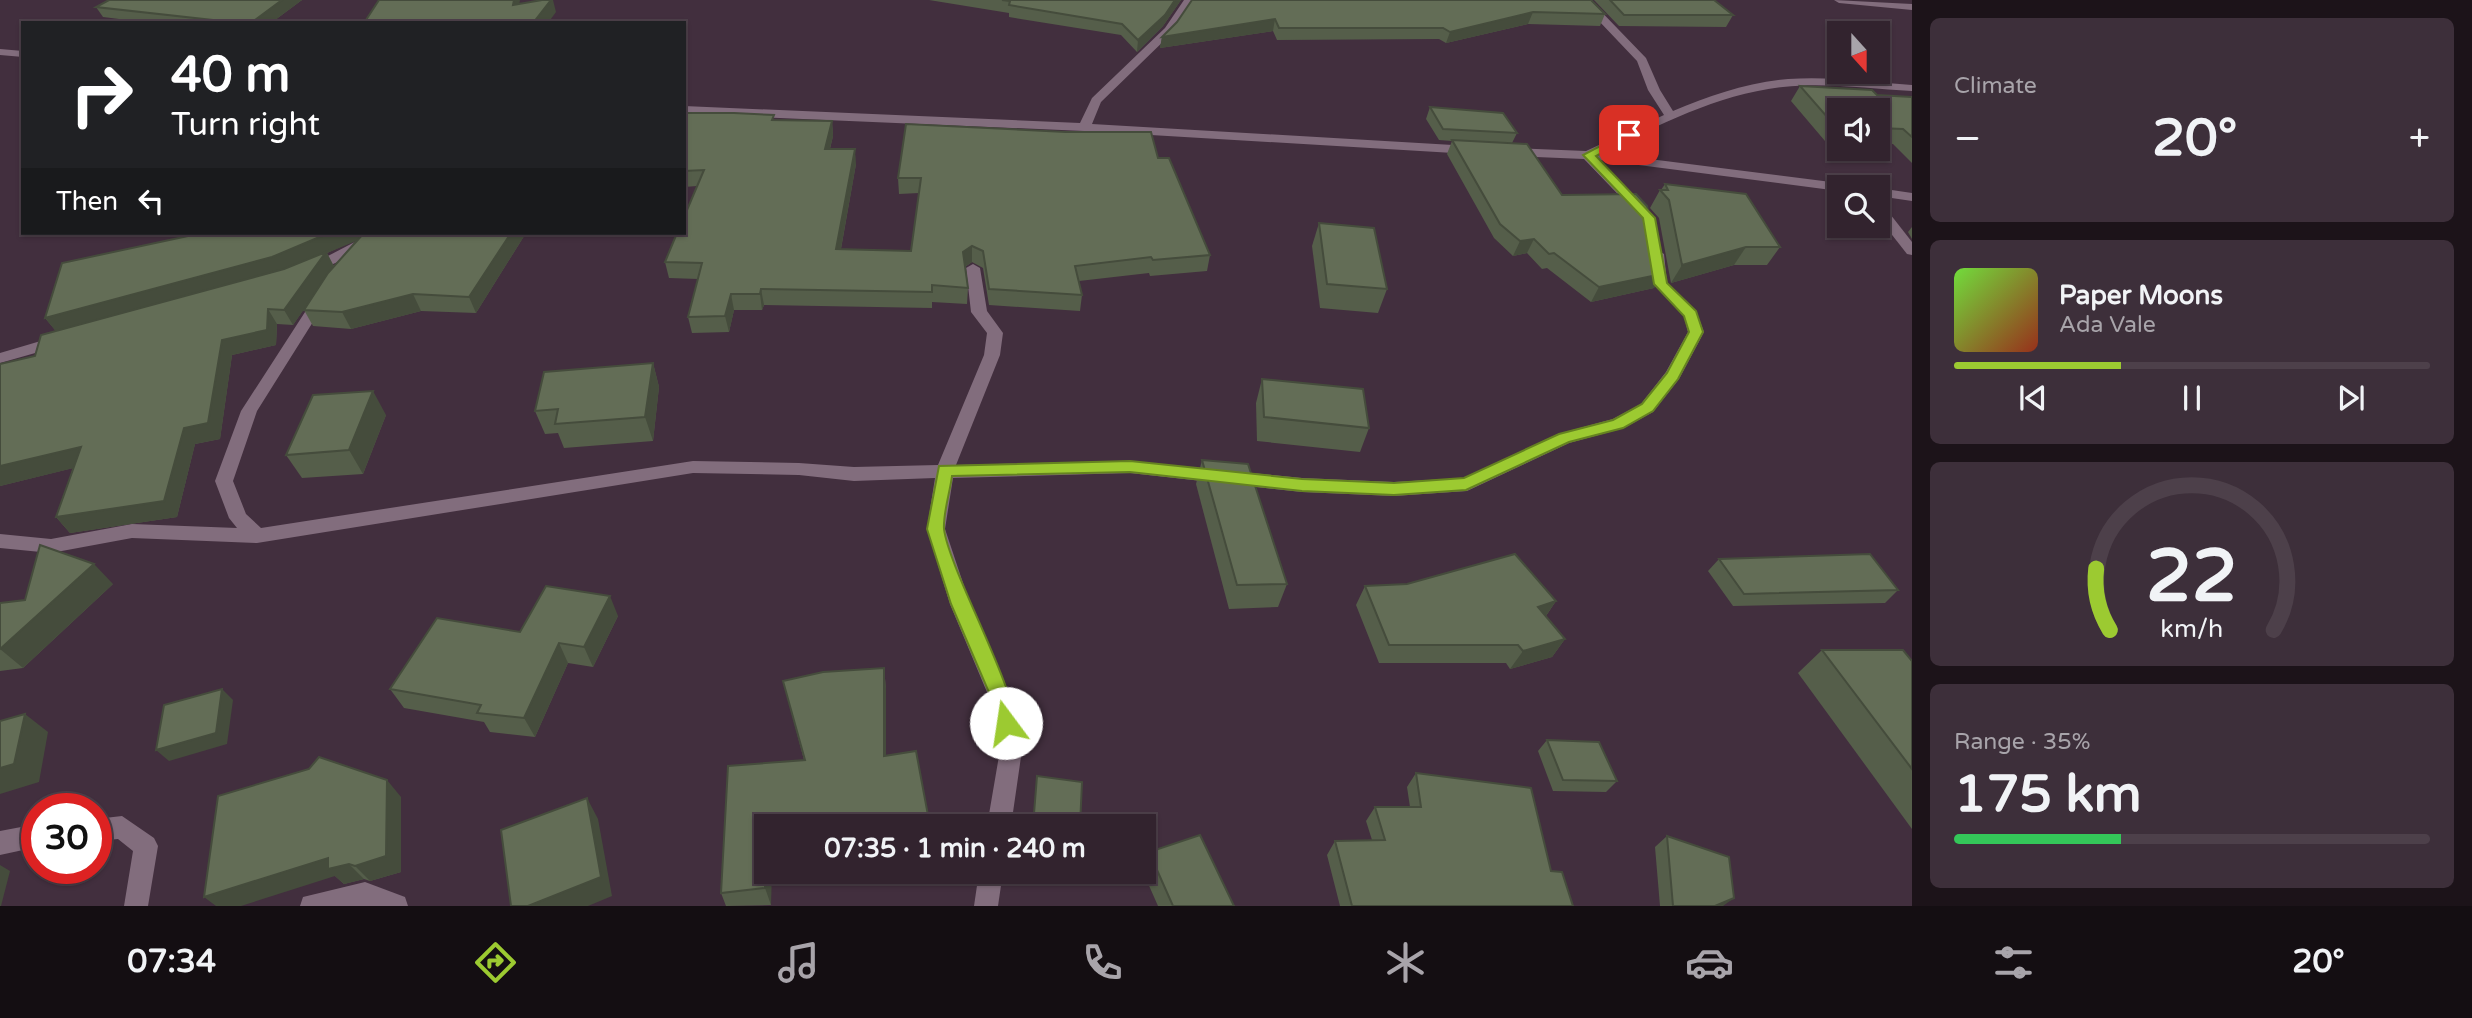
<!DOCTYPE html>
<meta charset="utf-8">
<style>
body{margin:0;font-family:"Varela Round",sans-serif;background:#3d2f3a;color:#f1f3f6;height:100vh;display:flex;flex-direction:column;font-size:26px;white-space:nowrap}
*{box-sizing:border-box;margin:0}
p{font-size:23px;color:#a8a4aa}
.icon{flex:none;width:38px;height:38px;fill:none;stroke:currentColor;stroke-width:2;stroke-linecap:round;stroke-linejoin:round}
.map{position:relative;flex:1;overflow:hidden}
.sheet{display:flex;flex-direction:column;gap:18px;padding:18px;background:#1c1319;width:560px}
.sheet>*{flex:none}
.hud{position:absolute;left:21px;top:21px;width:665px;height:214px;border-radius:0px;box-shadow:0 2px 5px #0004,0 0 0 2px #4d404a;background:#202124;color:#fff;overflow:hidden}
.needle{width:46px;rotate:159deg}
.buttons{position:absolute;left:1827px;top:21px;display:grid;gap:14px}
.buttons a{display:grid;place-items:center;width:63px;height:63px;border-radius:0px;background:#32232e;box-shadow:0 2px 5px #0004,0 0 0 2px #4d404a;font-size:35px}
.speed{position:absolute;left:21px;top:793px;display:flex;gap:14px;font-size:35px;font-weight:700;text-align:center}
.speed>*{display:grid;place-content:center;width:91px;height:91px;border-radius:50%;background:#32232e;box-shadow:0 2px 5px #0004,0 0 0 2px #4d404a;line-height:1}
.speed .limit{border:10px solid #d22;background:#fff;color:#111}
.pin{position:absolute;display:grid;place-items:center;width:60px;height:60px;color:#fff;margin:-30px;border-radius:14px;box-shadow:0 4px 10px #0006}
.me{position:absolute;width:77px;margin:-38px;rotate:346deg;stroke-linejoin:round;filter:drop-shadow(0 0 5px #0008)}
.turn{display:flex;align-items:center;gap:24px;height:147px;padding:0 35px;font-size:32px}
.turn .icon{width:91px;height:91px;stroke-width:2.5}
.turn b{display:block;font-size:49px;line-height:60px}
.then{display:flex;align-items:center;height:66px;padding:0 35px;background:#0003;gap:14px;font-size:26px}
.big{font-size:52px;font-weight:800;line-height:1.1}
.sheet .card{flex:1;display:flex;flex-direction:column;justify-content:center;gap:10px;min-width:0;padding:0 24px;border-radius:10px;background:#3d2f3a}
.sheet .dial{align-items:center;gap:0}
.dial svg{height:182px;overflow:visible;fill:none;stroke:#4d404a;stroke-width:7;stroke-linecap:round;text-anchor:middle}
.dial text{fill:#f1f3f6;stroke:none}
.song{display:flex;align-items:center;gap:21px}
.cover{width:84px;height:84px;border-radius:10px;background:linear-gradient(135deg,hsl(100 70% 55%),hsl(10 70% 35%))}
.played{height:7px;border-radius:4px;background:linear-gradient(90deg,#9cca31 35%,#4d404a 35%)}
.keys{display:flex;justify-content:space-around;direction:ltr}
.heat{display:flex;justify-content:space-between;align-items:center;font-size:38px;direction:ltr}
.charge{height:10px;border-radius:5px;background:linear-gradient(90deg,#34c759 35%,#4d404a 0)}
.trip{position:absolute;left:754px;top:814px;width:402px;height:70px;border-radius:0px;background:#32232e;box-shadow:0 2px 5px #0004,0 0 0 2px #4d404a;font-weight:800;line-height:70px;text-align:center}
.tabs{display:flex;height:112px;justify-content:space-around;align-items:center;background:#140e12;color:#a8a4aa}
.tabs .icon{width:49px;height:49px}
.tabs .selected{color:#9cca31}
.tabs b{font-size:32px;color:#f1f3f6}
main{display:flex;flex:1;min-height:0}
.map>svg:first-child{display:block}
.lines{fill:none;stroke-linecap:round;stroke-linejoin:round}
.lane{fill:#826d7d;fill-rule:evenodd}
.street{fill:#826d7d;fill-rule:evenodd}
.wall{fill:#555e4a;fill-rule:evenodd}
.shaded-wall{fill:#454c3c}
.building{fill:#636d56;stroke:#454c3c;stroke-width:2}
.route{fill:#9cca31;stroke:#658320;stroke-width:2}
</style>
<main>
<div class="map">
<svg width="1912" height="906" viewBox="0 0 1912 906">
<rect width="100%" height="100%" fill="#422f3e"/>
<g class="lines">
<polygon class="lane" points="1878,204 1883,205 1912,242 1912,255 1907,254 1878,217"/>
<g class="street">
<polygon points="1184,0 1194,0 1173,32 1101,102 1092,124 1470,146 1476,150 1470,154 1084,131 684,114 684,106 1080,123 1092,98 1165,28"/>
<path d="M1579 0H1590L1646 58 1660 90 1673 111C1709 96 1748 82 1788 79 1829 76 1871 82 1912 85V91C1870 89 1826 82 1783 87 1719 94 1659 125 1602 153L1839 183 1846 187H1839V191L1600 160 1650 212 1648 215H1638L1584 159 1509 156 1503 152 1509 148 1586 151 1664 115 1648 90 1637 61Z"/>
<polygon points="1834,0 1912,4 1912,10 1839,3"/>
<polygon points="0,49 23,51 23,57 0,55"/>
<polygon points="1878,188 1912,193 1912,201 1878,196"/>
<polygon points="372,233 388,233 367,249 315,272 310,273 303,269"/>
<polygon points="1657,250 1664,254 1667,283 1696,311 1704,332 1679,379 1653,412 1624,428 1569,443 1467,491 1394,496 1302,492 1130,473 953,478 945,529 970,604 1011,697 1022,750 1011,826 987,826 1000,750 989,697 950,604 927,529 935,478 854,481 799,475 693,473 257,543 132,538 51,553 0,548 0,534 51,539 132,524 237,528 229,518 215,481 241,411 316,295 321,293 328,298 257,411 233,481 246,514 261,528 693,461 799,463 854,467 938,465 984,355 987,333 971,312 966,268 973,264 980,268 987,311 1003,333 1000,355 956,465 1130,461 1302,478 1394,482 1464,478 1558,434 1613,419 1641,404 1666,372 1688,332 1684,316 1653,284 1650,254"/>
<polygon points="61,335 69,340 67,344 0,363 0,353"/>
<polygon points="122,816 154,838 158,846 148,906 124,906 133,851 118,839 96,841 96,819"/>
<polygon points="37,824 37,847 0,855 0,831"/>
<polygon points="979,872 1003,872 998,906 974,906"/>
<polygon points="365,882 405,897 408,906 300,906 303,897"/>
</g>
</g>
<g class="wall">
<polygon points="109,0 302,0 271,23 151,23 103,17 96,7"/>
<polygon points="929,0 1181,0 1163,26 1137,52 1121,35 1009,17 1009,13"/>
<polygon points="1192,0 1605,14 1600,26 1528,24 1446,43 1439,39 1277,40 1273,31 1160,48 1162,37 1177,22"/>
<polygon points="1594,0 1714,0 1733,15 1726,27 1619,26"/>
<polygon points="1800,86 1877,95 1912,97 1912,163 1893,144 1878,143 1878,110 1839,110 1839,141 1825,141 1791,101"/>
<polygon points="1430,107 1517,133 1512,143 1562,195 1662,274 1654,288 1591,302 1547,268 1542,269 1527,253 1513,256 1494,238 1447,154 1452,141 1439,140 1426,119"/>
<polygon points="684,113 775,120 832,121 833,136 830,149 856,164 841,249 911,251 919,193 899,194 898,178 1158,158 1210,255 1207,271 1150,276 1149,273 1079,281 1082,295 1080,311 989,305 983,268 972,262 965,267 968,288 967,304 932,302 932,308 764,305 762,310 734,310 729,332 692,333 688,317 698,279 669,278 665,262 697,186 684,187"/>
<polygon points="1665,184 1780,247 1767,265 1734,265 1671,283 1659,218 1650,208 1660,190 1661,190"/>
<polygon points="1319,223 1387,289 1378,313 1320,308 1312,246"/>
<polygon points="1912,227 1912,239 1908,232"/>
<path d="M202 233H526L476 313 421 311 351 329 313 326 304 310 308 303 293 325 277 324 276 345 232 355 220 439 195 444 177 517 70 533 56 517 73 468 0 486 35 356 56 331 45 318ZM356 240 334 266 327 253Z"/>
<polygon points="653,363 659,387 653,441 564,448 558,433 545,434 535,411"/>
<polygon points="1262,379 1369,428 1360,452 1257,441 1256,403"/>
<polygon points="386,415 363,474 302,478 286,455"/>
<polygon points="1202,460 1287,584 1278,607 1229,609 1196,484"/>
<polygon points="1719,559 1898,590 1885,603 1733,606 1708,571"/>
<polygon points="113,584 23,668 0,671 0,603 25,600"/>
<polygon points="1365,586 1556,601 1546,616 1565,639 1552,657 1510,669 1506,663 1379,663 1356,605"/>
<polygon points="618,616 593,667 568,663 535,737 490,732 484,722 404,708 390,689 520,632"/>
<polygon points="1822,650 1912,661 1912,829 1798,673"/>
<polygon points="884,668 886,689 886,756 930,826 766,826 771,905 726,906 721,893 804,760 783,681"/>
<polygon points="1547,740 1617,781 1606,792 1553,791 1538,751"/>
<polygon points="1416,773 1551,871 1573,906 1340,906 1327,855 1335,841 1372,840 1366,821 1375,807 1410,807 1407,787"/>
<polygon points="401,797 401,872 370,881 364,879 344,884 335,876"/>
<polygon points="1667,836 1723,906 1660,906 1655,847"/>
<polygon points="1149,852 1234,906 1158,906 1143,872 1144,872 1144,867"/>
</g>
<g class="shaded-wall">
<polygon points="282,0 302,0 271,23 251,23"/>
<polygon points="514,0 520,0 517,19 513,5"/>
<polygon points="551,0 553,0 556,12 548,23 533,23"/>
<polygon points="1175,0 1181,0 1163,26 1137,52 1138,40"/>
<polygon points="1533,12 1528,24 1446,43 1450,32"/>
<polygon points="1275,19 1273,31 1160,48 1162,37"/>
<polygon points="832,121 833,136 826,164 825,149"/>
<polygon points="855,149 856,164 838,265 836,249"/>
<polygon points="329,233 368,233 356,241 327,253 334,267 293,325 284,310 281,274 58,334 45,318"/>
<polygon points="511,233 526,233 476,313 469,297"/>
<polygon points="1534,239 1527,253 1513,256 1520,241"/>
<polygon points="972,246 972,262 963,268 963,252"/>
<polygon points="1746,247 1734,265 1671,283 1682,265"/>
<polygon points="1662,274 1654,288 1591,302 1599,287"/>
<polygon points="761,289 764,305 762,310 760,294"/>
<polygon points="413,294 421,311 351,329 342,312"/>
<polygon points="731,294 734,310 729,332 725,316"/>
<polygon points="268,309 277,324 276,345 232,355 220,439 195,444 177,517 70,533 56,517 184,428 222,340"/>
<polygon points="653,363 659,387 653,441 645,417"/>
<polygon points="373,391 386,415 363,474 349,450"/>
<polygon points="81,447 94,463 0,486 0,466"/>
<polygon points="94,564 113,584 23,668 0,649"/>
<polygon points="610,596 618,616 593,667 584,647"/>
<polygon points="1556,601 1543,620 1538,607"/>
<polygon points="1565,639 1552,657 1510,669 1523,651"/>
<polygon points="559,643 568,663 535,737 524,718"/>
<polygon points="884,668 886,689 886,776 884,756"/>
<polygon points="222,689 233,700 227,744 169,761 156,750"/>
<polygon points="25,714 48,732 39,782 0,794 0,768"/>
<polygon points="387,780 401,797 401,872 370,881 355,866"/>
<polygon points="587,798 598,819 612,896 588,906 528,906"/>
<polygon points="766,839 766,872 772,872 771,905 765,888"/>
<polygon points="328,858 349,864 364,879 344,884 335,876 241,906 216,906 204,897"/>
<polygon points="0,865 10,871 1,906 0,906"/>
<polygon points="1734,898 1723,906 1715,906"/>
</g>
<g class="building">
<polygon points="109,0 282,0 251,23 240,23 96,7"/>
<polygon points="379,0 514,0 513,5 542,0 551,0 533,23 364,23"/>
<polygon points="1002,0 1175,0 1165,15 1138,40 1122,24 1009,5 1010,1"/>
<polygon points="1192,0 1591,0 1605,14 1533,12 1450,32 1443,28 1279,28 1275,19 1162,37 1177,22"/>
<polygon points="1610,0 1714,0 1733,15 1624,15"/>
<polygon points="1800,86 1872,90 1877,95 1912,97 1912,137 1903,129 1878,128 1878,110 1839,110 1839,126 1835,126"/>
<polygon points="1430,107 1503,113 1517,133 1443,129"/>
<polygon points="684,113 734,113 774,115 772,120 832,121 825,149 855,149 836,249 911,251 921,178 898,178 906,124 1066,132 1151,132 1158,158 1169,158 1210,255 1153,260 1151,257 1075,266 1082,295 989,289 983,251 972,246 963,252 968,288 932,285 932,292 761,289 760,294 731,294 725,316 688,317 702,263 665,262 677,233 684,233 684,217 704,170 684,171"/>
<polygon points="1452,140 1527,144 1562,195 1636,194 1647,206 1662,274 1599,287 1554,253 1549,254 1534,239 1520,241 1500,224"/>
<polygon points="1665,184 1746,194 1780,247 1746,247 1682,265 1669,200 1660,190 1668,190"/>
<polygon points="1319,223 1374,228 1387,289 1327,284"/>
<polygon points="202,233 329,233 272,257 45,318 62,263"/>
<polygon points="364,233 511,233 469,297 413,294 342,312 304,310 328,273"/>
<polygon points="326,252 284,310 268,309 267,330 222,340 208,423 184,428 164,501 56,517 81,447 0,466 0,364 35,356 41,335 284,269"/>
<polygon points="653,363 645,417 555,424 558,409 535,411 544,372"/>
<polygon points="1262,379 1363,389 1369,428 1264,417"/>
<polygon points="373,391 349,450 286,455 313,395"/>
<polygon points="1202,460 1248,464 1287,584 1237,585"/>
<polygon points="40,545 94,564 0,649 0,603 25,600"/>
<polygon points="1515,554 1556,601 1538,607 1565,639 1523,651 1518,645 1389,645 1365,586 1407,584"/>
<polygon points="1870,554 1898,590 1744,594 1719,559"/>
<polygon points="546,586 610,596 584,647 559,643 524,718 477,713 481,705 390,689 437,618 520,632"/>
<polygon points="1822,650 1903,650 1912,661 1912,769"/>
<polygon points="884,668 884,756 916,751 930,826 880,826 878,814 812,826 766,826 765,888 721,893 728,766 805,760 783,681 823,672"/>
<polygon points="222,689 216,733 156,750 164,705"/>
<polygon points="25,714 14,764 0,768 0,721"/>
<polygon points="1547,740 1599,742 1617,781 1563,780"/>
<polygon points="319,757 387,780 386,856 355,866 349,864 328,869 328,858 204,897 218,796 309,769"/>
<polygon points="1416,773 1531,788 1551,871 1562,872 1573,906 1352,906 1335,841 1385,840 1375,807 1421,807"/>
<polygon points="1037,776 1082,782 1080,826 1033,826"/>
<polygon points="587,798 601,877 528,906 511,906 501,830"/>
<polygon points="1200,835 1234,906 1173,906 1149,852"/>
<polygon points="1667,836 1729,857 1734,898 1715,906 1673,906"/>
</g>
<path class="route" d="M1625 133 1635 135 1596 156 1655 218 1667 283 1696 311 1703 332 1678 379 1653 411 1623 428 1569 442 1466 490 1394 495 1302 491 1130 472 952 476C950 492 943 513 944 529 949 571 1025 703 1013 730L1006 732 999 730 991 697 951 604 927 529 939 466 1130 461 1302 479 1394 483 1464 478 1559 434 1613 420 1642 404 1667 373 1689 332 1684 316 1654 284 1643 218 1583 155Z"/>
</svg>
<div class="buttons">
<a><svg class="needle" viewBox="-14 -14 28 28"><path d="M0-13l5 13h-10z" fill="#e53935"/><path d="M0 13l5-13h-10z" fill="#a8a4aa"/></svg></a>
<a><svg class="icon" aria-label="sound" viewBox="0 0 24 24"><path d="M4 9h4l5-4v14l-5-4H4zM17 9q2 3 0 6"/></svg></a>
<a><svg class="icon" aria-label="search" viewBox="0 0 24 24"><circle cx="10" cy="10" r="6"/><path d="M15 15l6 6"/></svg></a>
</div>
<div class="speed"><div class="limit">30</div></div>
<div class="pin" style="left:1629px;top:135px;background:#d93025"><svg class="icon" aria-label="arrive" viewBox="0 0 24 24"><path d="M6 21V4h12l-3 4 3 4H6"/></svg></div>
<svg class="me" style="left:1006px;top:723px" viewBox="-20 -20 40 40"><circle r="19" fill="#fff"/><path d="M0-13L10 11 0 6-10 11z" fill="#9cca31"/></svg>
<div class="trip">07:35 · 1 min · 240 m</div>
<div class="hud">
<div class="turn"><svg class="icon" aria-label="right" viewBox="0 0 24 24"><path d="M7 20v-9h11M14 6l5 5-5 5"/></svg><div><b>40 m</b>Turn right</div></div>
<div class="then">Then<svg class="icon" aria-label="left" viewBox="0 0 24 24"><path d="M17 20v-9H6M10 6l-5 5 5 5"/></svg></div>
</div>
</div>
<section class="sheet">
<div class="card"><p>Climate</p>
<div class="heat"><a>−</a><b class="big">20°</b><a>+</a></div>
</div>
<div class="card">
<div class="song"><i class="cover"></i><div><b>Paper Moons</b><p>Ada Vale</p></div></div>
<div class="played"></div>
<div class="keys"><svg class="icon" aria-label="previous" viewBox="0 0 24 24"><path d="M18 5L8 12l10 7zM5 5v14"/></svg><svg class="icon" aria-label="pause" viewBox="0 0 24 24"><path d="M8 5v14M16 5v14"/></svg><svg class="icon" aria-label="next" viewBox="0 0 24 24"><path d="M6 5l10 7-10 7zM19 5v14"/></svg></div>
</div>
<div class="card dial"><svg viewBox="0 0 100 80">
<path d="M14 69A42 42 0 1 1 86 69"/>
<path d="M14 69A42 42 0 0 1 8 42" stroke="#9cca31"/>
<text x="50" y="56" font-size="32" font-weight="700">22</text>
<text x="50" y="72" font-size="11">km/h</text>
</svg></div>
<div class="card"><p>Range · 35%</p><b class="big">175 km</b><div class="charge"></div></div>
</section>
</main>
<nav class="tabs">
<b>07:34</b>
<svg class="icon selected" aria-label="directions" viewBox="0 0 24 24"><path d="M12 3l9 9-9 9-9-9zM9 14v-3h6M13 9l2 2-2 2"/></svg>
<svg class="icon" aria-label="music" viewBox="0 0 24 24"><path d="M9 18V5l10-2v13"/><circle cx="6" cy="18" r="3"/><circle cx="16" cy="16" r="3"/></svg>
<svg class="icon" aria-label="phone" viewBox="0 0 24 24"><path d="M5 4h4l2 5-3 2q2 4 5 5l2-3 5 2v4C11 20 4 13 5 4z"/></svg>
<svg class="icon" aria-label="climate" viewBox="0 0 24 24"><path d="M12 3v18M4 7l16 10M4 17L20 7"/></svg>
<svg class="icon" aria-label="car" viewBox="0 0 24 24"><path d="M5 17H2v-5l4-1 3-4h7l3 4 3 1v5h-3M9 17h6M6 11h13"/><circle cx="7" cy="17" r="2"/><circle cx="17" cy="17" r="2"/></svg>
<svg class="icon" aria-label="filters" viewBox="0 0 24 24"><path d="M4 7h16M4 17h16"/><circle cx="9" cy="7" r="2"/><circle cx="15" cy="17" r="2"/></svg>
<b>20°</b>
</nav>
